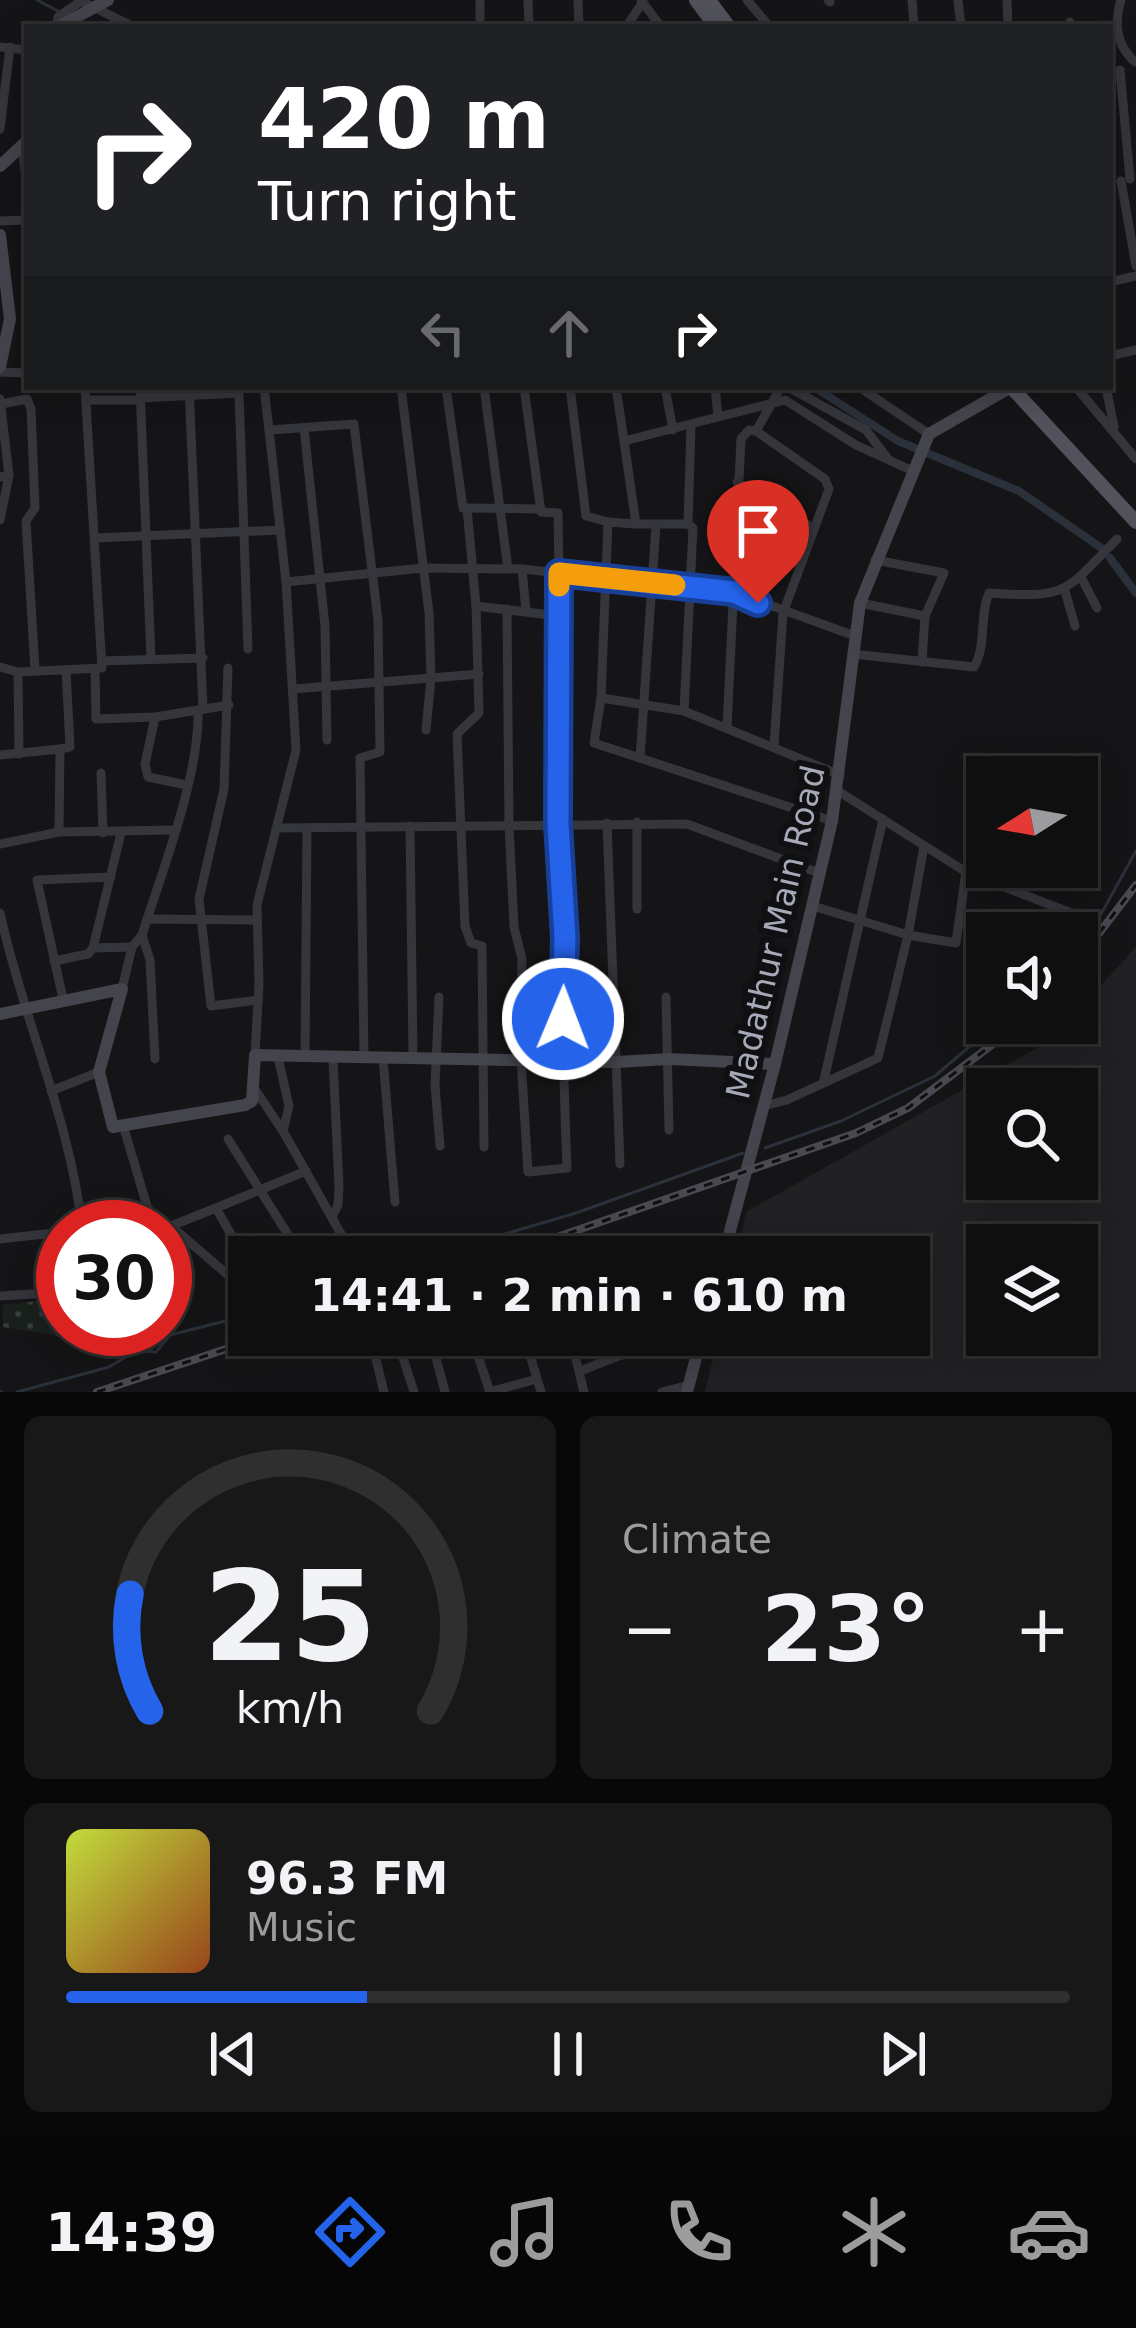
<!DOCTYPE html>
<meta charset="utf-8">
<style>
body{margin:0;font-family:"DejaVu Sans",sans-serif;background:#191819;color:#f1f3f6;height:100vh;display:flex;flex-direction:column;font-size:45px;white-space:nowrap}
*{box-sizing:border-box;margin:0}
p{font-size:39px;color:#9c9c9f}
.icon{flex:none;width:66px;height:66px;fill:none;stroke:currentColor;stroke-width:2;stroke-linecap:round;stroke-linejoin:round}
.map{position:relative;height:1392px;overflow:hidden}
.panel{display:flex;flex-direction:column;gap:24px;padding:24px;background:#090809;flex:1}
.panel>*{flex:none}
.banner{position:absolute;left:24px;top:24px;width:1089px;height:366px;border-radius:0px;box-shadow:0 6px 30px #0003,0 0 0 3px #302f30;background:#202124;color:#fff;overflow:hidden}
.needle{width:78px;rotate:259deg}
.tools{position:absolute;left:966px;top:756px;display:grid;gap:24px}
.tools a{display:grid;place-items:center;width:132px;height:132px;border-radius:0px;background:#100f10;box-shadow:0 6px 30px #0003,0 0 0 3px #302f30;font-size:60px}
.speed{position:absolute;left:36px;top:1200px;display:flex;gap:24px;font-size:60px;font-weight:700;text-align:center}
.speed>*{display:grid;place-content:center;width:156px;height:156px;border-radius:50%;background:#100f10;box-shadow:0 6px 30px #0003,0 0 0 3px #302f30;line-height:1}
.speed .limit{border:18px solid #d22;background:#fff;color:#111}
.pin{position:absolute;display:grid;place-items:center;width:102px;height:102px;color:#fff;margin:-123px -51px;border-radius:50% 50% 50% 0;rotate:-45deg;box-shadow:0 0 12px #0007}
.pin .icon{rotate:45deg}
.me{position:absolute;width:132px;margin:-66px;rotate:1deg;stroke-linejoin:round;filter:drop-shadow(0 0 9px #0008)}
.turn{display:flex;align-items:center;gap:42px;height:252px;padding:0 36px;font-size:54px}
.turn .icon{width:156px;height:156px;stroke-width:2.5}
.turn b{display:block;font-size:84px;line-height:102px}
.lanes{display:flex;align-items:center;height:114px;padding:0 36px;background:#0003;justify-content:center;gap:60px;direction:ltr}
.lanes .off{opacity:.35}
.big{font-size:90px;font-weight:700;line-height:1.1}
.panel .card{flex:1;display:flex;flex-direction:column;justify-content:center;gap:18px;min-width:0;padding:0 42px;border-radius:18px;background:#191819}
.panel .dial{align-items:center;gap:0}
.dial svg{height:312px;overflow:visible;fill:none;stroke:#302f30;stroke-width:7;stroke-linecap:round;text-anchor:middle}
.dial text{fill:#f1f3f6;stroke:none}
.song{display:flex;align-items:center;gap:36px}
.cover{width:144px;height:144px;border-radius:18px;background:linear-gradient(135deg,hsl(70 70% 55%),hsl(20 70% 35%))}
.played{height:12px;border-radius:6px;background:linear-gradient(90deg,#2563eb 30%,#302f30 30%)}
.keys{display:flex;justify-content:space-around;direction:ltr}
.heat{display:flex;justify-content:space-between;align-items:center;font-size:66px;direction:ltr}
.panel .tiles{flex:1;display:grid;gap:24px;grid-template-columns:1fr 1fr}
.card:last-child{grid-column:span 2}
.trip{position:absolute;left:228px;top:1236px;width:702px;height:120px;border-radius:0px;background:#100f10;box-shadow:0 6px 30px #0003,0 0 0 3px #302f30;font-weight:700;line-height:120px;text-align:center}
.dock{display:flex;height:192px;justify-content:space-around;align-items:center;background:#060606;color:#9c9c9f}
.dock .icon{width:84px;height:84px}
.dock .current{color:#2563eb}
.dock b{font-size:54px;color:#f1f3f6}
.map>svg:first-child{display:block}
.built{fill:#212023;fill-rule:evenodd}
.grass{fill:url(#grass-dots)}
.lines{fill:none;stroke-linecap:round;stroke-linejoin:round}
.stream{stroke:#2a313b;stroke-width:3}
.canal{stroke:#2a313b;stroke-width:8}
.street{stroke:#35353c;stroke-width:9}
.secondary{stroke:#43444c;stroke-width:12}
.primary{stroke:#51525b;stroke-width:14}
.rail-casing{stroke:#484951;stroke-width:8}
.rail{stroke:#100f11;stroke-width:3;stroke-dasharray:9;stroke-linecap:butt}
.route-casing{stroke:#184099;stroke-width:30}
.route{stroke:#2563eb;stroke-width:21}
.slow{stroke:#f59e0b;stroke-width:21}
.labels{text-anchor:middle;stroke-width:12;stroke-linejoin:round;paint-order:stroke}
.street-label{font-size:33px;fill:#a6a9b7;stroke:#100f11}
</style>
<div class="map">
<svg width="1136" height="1392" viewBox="0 0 1136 1392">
<defs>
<pattern id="grass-dots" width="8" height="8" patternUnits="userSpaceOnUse" patternTransform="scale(3)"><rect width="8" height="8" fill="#1a211c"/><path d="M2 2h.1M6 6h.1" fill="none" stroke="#383e3b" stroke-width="1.8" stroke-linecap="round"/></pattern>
</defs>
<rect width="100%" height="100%" fill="#151416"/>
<path class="built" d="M1136 947V1392H705L718 1335H909V1257H736L746 1212 1049 1041 1065 1023H1077V1011ZM987 1089H1077V1179H987ZM987 1245H1077V1335H987Z"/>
<polygon class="grass" points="63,1298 63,1329 87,1329 87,1341 3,1327 2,1305"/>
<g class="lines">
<g class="stream">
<polyline points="37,0 58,11"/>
<polyline points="77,20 92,27"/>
<polyline points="1077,946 1095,925 1136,851"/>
<polyline points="765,1148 841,1121 935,1076 997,1023"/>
<polyline points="427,1257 576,1213 743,1153"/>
<polyline points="0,1392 2,1392"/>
<polyline points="17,1392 109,1367 136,1351 156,1352 170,1335 249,1315"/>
</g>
<g class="canal">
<polyline points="814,387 898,441 1019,491 1100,547"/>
<polyline points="1110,558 1136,593"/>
</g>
<g class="street">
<polyline points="79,0 134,27"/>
<polyline points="480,0 480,27"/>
<polyline points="528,0 529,27"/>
<polyline points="578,0 579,27"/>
<polyline points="641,0 661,27"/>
<polyline points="747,0 770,27"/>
<polyline points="828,0 830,2"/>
<polyline points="912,0 914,27"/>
<polyline points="958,0 961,27"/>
<polyline points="1007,0 1008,27"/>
<path d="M1121 0C1114 24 1116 45 1135 62"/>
<polyline points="1070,22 1070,27"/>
<polyline points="57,27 58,17 81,1"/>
<polyline points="626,27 643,2"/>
<polyline points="0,47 27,50"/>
<polyline points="1120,70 1130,179"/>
<polyline points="0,129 10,47"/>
<polyline points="22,145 27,189"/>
<polyline points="1121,181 1136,266"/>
<polyline points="0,221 27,220"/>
<polyline points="1110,282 1136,276"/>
<polyline points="1110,356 1136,350"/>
<polyline points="0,372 27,373"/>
<polyline points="140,387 151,659"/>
<polyline points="189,387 203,709"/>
<polyline points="264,387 269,430"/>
<polyline points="446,387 463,508 467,508 476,606 479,713 457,734 465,926 471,943 482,946 484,1147"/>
<polyline points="484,387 508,569"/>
<polyline points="570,387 586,516 608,522"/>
<polyline points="616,387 624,441"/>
<polyline points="665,387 673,430"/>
<polyline points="788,387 866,430 888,459"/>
<polyline points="859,387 929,434"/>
<polyline points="1076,387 1136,459"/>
<polyline points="1106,387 1114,427"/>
<polyline points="140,398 239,393 248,649"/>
<polyline points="0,399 9,475 0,477"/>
<polyline points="86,400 140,400"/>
<polyline points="1,404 27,399 31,409 35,508 26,521 35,670"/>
<polyline points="718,417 785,400 856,445 913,471"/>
<polyline points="304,428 325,626 327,740"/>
<polyline points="756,431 825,479 829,489 783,613 774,746"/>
<polyline points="737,482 813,528"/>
<polyline points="467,508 541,509"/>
<polyline points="0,520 9,475"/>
<polyline points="636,524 608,522 601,698 594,743 832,821"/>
<polyline points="688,524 691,426"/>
<polyline points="95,538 281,530"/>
<polyline points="875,560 944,573 925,616"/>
<polyline points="522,569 526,611"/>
<polyline points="1081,577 1097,608"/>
<polyline points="286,582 423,568 522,569 734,592 855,636"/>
<polyline points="1065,591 1075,626"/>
<polyline points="860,603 925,616 922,662"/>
<polyline points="476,606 559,616"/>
<path d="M507 609 509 825 514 927 522 959 521 1059 528 1172 567 1168C558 950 562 731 558 513L541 512 524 387"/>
<path d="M852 654 974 667C987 645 979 616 989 593 1068 598 1063 594 1117 539"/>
<polyline points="102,661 203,658"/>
<polyline points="0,667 18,672 102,668 85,387"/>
<polyline points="228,668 224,789 199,899 211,1006 258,1000"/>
<polyline points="95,671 96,719 155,717 229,705"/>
<polyline points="18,672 19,754"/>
<polyline points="293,689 431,678 429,613 401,387"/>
<polyline points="601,698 684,711 840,775"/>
<polyline points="684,711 693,528 688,524 636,524 624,441 718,417 715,387"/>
<polyline points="155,717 145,764 148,777 187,785"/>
<polyline points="727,727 741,439 749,430 756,431 781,387"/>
<polyline points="426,730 431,678 479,674"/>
<polyline points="60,749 70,747 66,670"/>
<polyline points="0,755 60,749 59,832 0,844"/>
<polyline points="640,758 656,525"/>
<polyline points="101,773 103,833"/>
<polyline points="838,791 966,872 1089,920"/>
<polyline points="637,822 637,909"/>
<polyline points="607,823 620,1164"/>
<polyline points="410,826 413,1058"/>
<polyline points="278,828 687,824 819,873"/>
<polyline points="59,832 173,830"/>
<polyline points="121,833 93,948 132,947"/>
<polyline points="813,906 908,935 956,943 966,872"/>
<path d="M0 913C23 1019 70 1119 82 1227"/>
<polyline points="147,919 255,920"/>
<polyline points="142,935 150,960 155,1059"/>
<polyline points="54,961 88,954 93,948"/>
<path d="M122 989 132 947 142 935C162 872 200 774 198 710"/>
<polyline points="439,997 435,1085 440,1146"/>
<polyline points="666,997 669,1130"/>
<polyline points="63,999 37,880 111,877"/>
<polyline points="255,1055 259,984 257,905 296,750 286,582 269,430 354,424 378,620 380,752 360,758 364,1057"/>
<polyline points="305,1057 307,829"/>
<polyline points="383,1058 395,1202"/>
<polyline points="824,1080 883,819"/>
<polyline points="51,1091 99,1072"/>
<polyline points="256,1091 283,1131 289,1106 278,1057"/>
<polyline points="764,1106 787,1100 878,1058 908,935 924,846"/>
<polyline points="123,1125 149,1213"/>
<polyline points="283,1131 354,1257"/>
<polyline points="228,1139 302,1257"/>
<polyline points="332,1217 338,1205 339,1186 333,1059"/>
<polyline points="80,1226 149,1213 171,1226 216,1208"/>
<polyline points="171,1226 236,1282 249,1279"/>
<polyline points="0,1239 63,1232"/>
<polyline points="308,1257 346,1244"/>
<polyline points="249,1266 216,1208 306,1171"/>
<polyline points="0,1296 63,1292"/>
<polyline points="91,1329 92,1343"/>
<polyline points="370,1335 384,1392"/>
<polyline points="430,1335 445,1392"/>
<polyline points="471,1335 490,1392"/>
<polyline points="524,1335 541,1392"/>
<polyline points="570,1335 584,1392"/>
<polyline points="615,1335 622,1355"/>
<polyline points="398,1342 414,1392"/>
<polyline points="580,1371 657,1341 656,1335"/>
<polyline points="489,1392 537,1379"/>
<polyline points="662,1392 689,1385"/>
</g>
<g class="secondary">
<polyline points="58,27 108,0"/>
<polyline points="0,166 27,141"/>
<polyline points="0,235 10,319 0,367"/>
<polyline points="0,1014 122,989 99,1072 113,1127 245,1105 252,1101 255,1055 617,1062 669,1059 775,1064"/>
<polyline points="723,1257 775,1064 832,821 860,603 929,434 1011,387"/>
<polyline points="687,1392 702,1335"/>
</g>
<g class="primary">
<polyline points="696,0 716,27"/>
<polyline points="709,0 729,27"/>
<polyline points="1011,387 1136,522"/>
</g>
<g class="rail-casing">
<g id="rail">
<polyline points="1077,962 1136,885"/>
<polyline points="500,1257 856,1133 908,1108 1021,1023"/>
<polyline points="97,1392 268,1335"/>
</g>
</g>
<use href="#rail" class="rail"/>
</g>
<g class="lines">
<g class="route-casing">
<polyline id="route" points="563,1019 565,937 558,824 559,573 734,592 758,603"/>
</g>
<use href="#route" class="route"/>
<polyline class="slow" points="559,586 559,573 675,585"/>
</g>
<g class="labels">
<g class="street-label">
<text transform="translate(775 932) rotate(-77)" y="12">Madathur Main Road</text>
</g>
</g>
</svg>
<div class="tools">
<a><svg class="needle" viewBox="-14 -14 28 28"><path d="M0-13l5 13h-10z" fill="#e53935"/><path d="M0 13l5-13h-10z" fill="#9c9c9f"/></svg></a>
<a><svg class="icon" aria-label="sound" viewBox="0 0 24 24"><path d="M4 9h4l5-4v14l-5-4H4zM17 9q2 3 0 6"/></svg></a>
<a><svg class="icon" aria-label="search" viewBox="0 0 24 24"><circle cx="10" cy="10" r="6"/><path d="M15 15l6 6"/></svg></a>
<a><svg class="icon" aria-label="layers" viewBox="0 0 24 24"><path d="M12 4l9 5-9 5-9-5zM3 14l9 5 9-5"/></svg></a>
</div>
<div class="speed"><div class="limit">30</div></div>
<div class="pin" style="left:758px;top:603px;background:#d93025"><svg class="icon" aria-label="arrive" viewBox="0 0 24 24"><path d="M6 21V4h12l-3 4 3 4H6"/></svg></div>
<svg class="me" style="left:563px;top:1019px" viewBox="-20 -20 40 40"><circle r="17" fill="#2563eb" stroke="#fff" stroke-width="3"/><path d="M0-11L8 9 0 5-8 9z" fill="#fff"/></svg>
<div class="trip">14:41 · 2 min · 610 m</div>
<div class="banner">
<div class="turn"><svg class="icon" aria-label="right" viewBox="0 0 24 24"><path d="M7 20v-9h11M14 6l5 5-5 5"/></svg><div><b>420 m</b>Turn right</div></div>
<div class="lanes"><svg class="icon off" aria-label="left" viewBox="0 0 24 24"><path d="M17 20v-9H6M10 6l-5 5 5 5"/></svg><svg class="icon off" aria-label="ahead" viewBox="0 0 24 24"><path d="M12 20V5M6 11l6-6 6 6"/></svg><svg class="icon" aria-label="right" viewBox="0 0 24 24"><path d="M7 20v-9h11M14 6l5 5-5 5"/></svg></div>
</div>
</div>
<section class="panel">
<div class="tiles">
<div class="card dial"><svg viewBox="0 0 100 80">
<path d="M14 69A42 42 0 1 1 86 69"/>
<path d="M14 69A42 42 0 0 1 9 39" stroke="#2563eb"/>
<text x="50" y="56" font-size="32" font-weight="700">25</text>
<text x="50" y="72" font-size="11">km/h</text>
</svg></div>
<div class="card"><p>Climate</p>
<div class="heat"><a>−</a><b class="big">23°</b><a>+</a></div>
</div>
<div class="card">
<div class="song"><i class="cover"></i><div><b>96.3 FM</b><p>Music</p></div></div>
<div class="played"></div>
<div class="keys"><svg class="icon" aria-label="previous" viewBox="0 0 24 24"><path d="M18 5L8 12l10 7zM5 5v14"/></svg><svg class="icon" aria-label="pause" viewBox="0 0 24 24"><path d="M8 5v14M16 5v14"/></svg><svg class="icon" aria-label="next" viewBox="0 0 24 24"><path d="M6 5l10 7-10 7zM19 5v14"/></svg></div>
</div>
</div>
</section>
<nav class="dock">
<b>14:39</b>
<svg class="icon current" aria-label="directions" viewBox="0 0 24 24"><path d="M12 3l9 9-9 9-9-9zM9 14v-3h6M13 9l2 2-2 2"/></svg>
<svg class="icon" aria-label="music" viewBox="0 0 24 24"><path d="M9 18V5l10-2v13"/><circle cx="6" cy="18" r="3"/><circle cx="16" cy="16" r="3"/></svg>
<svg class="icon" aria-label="phone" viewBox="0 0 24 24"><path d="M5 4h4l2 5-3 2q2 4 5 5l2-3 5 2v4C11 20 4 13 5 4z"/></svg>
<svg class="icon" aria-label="climate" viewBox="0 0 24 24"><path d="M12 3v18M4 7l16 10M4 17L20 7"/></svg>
<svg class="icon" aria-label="car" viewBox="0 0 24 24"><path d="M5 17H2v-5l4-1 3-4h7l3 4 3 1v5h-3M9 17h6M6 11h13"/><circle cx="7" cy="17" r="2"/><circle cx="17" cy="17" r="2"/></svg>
</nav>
